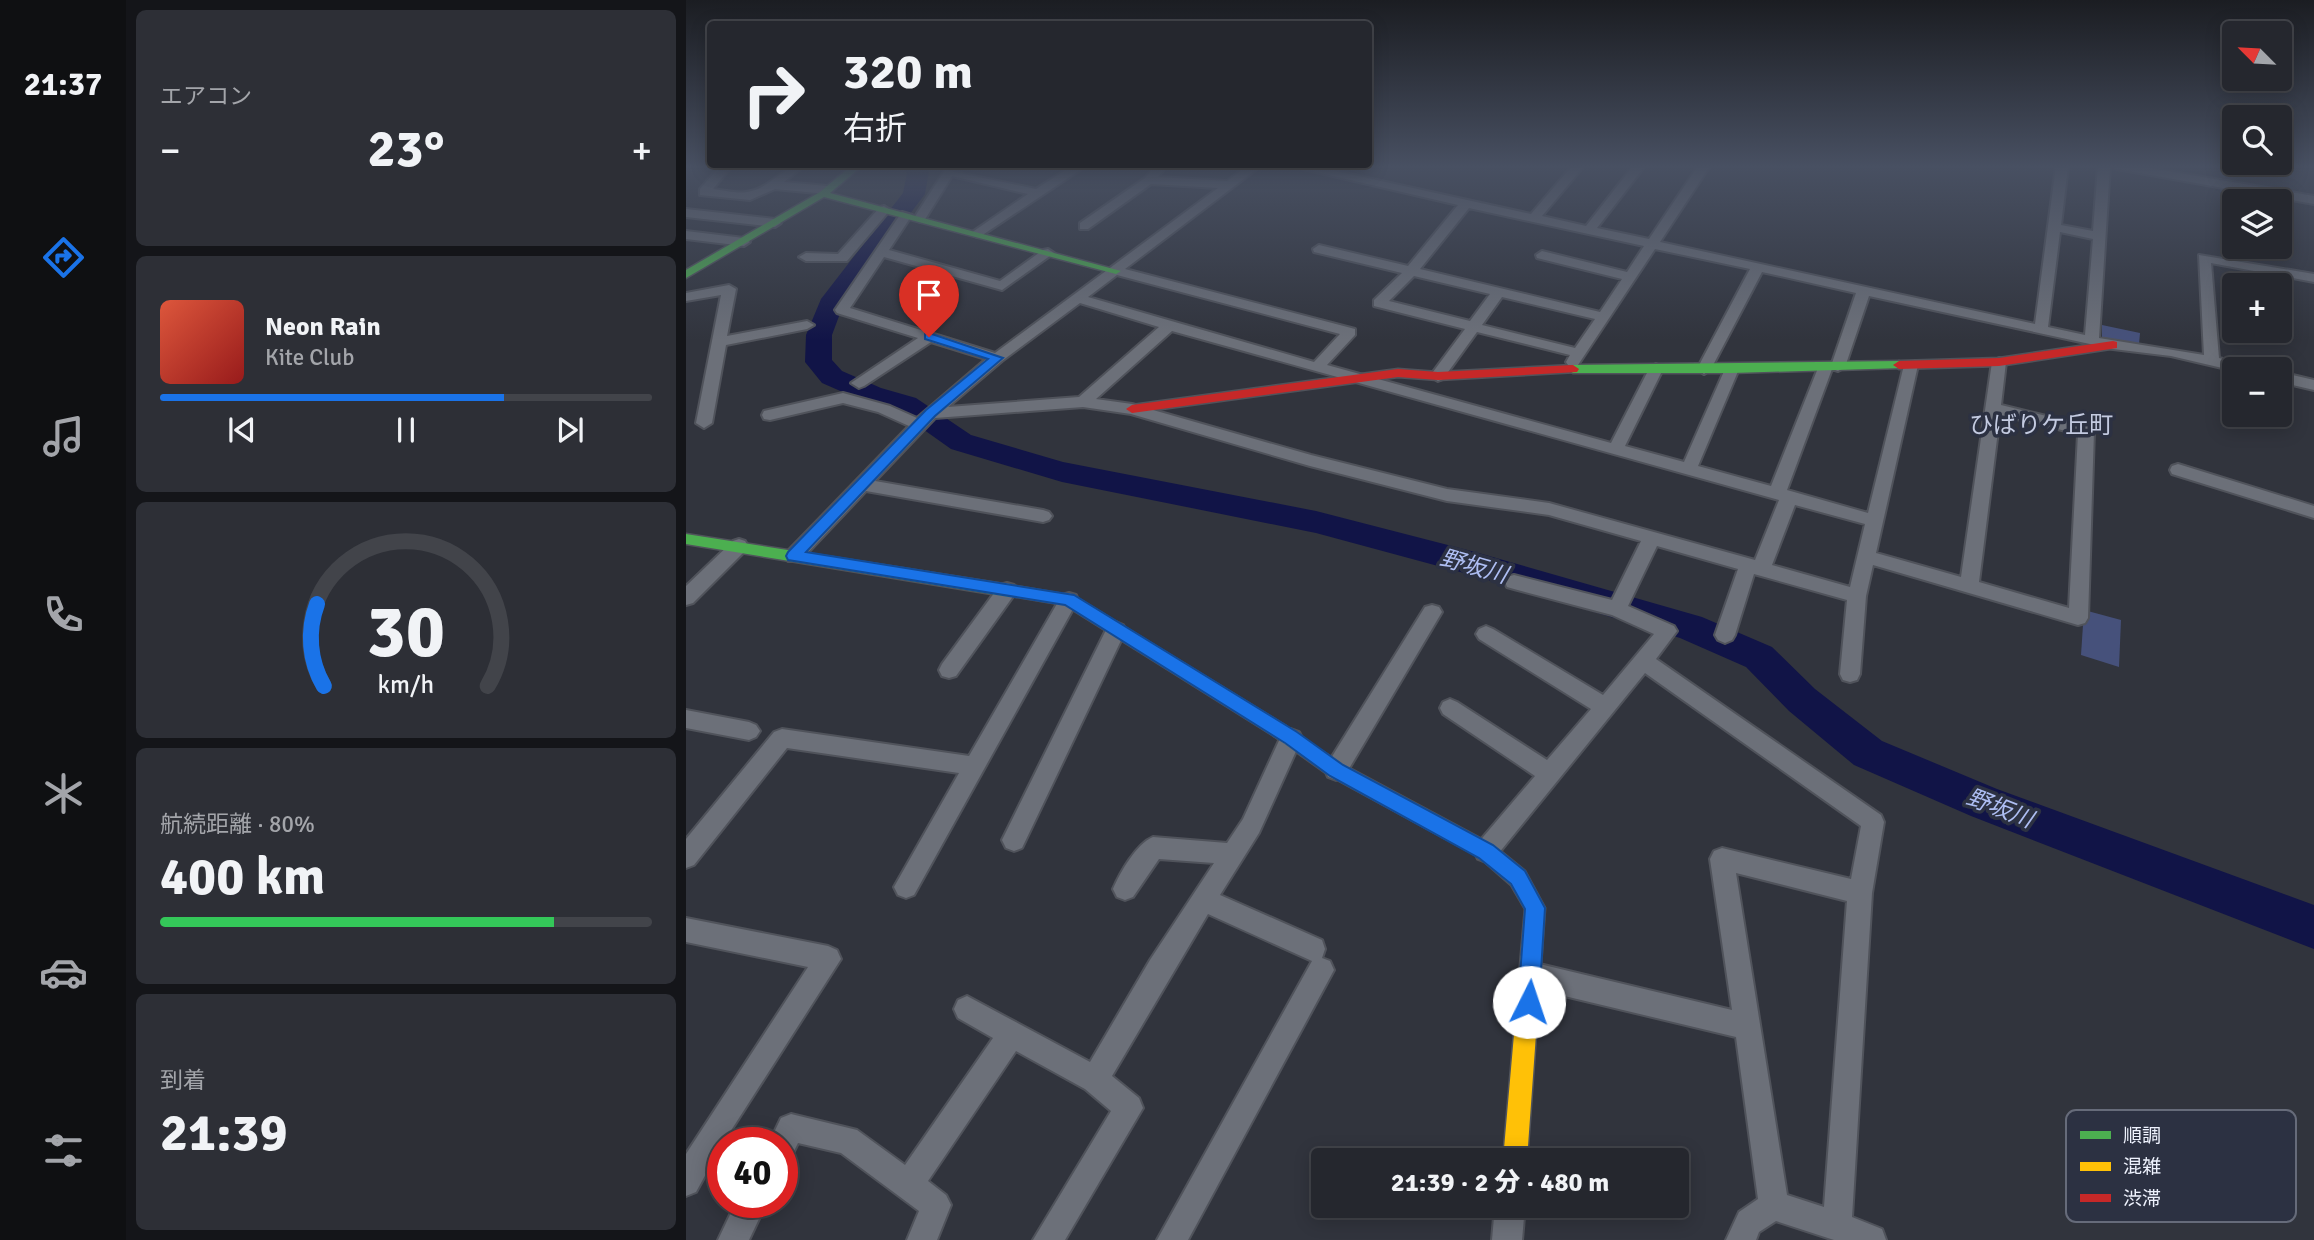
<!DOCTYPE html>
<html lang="ja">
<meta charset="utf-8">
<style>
body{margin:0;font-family:Signika,"Noto Sans JP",sans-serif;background:#2d2f36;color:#f1f3f6;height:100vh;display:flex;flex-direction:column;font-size:26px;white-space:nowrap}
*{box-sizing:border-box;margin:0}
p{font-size:23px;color:#a3a5aa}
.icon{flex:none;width:38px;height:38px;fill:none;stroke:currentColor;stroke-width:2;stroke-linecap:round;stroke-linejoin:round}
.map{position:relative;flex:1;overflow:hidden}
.side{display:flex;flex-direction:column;gap:10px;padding:10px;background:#141519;width:560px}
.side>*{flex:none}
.banner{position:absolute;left:21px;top:21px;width:665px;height:147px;border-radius:7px;box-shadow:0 4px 18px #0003,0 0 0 2px #42444a;background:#25272e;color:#f1f3f6;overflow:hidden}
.needle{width:46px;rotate:294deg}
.buttons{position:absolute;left:1536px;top:21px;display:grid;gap:14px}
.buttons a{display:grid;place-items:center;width:70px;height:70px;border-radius:7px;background:#25272e;box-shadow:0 4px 18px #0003,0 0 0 2px #42444a;font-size:35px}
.speed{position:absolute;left:21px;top:1127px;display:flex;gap:14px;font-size:35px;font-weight:700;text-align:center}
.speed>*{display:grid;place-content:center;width:91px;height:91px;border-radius:50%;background:#25272e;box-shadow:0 4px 18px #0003,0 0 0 2px #42444a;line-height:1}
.speed .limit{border:10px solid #d22;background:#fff;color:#111}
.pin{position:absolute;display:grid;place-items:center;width:60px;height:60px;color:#fff;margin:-72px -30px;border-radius:50% 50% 50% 0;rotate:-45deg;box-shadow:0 0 7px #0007}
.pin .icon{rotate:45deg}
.me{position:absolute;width:77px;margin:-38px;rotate:4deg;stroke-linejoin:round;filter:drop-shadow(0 0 5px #0008)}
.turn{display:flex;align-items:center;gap:24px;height:147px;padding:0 21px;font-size:32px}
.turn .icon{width:91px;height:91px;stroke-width:2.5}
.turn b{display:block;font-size:49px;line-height:60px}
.big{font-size:52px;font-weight:800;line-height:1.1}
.side .tile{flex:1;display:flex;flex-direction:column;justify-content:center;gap:10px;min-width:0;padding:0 24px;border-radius:10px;background:#2d2f36}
.side .dial{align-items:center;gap:0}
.dial svg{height:182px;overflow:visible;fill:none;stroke:#42444a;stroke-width:7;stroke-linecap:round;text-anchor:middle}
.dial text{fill:#f1f3f6;stroke:none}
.song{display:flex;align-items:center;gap:21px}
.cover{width:84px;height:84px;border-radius:10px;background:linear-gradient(135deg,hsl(10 70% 55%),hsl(0 70% 35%))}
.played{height:7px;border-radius:4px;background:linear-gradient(90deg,#1a73e8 70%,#42444a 70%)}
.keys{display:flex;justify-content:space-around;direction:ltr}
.heat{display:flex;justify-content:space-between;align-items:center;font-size:38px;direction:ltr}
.charge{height:10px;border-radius:5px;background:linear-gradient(90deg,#34c759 80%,#42444a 0)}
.trip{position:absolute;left:625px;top:1148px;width:378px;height:70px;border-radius:7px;background:#25272e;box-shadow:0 4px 18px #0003,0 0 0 2px #42444a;font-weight:800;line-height:70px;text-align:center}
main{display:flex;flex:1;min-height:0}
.tab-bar{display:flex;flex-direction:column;width:126px;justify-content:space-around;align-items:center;background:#0f1012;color:#a3a5aa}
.tab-bar .icon{width:49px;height:49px}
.tab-bar .on{color:#1a73e8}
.tab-bar b{font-size:32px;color:#f1f3f6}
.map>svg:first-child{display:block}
.green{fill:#46517b}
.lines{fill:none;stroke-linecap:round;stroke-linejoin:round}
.river{fill:#111447;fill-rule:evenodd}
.street-casing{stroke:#50535b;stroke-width:4}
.fast-casing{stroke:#50535b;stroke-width:3}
.slow-casing{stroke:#50535b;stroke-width:3}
.jam-casing{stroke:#50535b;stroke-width:3}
.street{fill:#6c7079;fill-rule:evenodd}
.fast{fill:#4caf50;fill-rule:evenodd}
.slow{fill:#ffc107;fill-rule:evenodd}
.jam{fill:#c62828;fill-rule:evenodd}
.route{fill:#1a73e8;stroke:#114b97;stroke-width:2}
.labels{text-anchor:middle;stroke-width:7;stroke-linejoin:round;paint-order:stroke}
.water-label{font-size:23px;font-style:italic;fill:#aebef3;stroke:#2c3142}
.quarter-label{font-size:24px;fill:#c3cae0;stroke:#2c3142}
.key{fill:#2c3142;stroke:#666b7a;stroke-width:2}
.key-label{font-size:19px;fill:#eef2fd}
</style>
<main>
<nav class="tab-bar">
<b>21:37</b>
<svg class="icon on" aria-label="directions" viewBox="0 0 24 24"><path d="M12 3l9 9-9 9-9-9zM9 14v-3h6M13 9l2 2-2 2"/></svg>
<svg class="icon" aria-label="music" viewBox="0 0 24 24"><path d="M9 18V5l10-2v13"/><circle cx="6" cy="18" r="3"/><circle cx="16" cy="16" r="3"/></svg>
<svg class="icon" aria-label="phone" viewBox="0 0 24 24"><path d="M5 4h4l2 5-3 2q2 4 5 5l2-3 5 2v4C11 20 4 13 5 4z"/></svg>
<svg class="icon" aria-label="climate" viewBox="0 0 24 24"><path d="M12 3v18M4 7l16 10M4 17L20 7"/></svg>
<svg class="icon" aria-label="car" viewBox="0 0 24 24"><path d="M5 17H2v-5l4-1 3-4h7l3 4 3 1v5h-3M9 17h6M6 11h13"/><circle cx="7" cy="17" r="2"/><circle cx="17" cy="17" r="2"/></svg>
<svg class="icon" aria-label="filters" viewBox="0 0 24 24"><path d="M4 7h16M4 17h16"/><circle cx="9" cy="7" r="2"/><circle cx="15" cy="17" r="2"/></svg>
</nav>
<section class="side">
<div class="tile"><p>エアコン</p>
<div class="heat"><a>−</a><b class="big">23°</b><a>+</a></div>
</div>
<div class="tile">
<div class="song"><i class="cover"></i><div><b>Neon Rain</b><p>Kite Club</p></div></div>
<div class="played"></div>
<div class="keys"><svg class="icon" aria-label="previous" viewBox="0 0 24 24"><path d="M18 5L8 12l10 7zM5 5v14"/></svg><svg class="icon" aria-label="pause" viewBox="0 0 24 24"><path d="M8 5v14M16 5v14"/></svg><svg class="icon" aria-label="next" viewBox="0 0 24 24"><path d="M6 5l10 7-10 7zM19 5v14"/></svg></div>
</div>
<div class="tile dial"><svg viewBox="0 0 100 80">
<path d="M14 69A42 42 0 1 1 86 69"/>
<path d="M14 69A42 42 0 0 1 11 33" stroke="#1a73e8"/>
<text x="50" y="56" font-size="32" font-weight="700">30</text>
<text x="50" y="72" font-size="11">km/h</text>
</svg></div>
<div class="tile"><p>航続距離 · 80%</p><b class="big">400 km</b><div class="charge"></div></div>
<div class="tile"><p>到着</p><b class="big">21:39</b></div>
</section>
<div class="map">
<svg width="1628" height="1240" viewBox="0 0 1628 1240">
<rect width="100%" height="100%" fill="#31343d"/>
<g class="green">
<polygon points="1416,325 1454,333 1453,344 1430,343 1416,338"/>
<polygon points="1398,610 1435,620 1433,667 1395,655"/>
</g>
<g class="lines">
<polygon class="river" points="215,166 239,167 243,171 239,194 159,300 146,335 146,360 156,371 195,388 230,398 285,435 377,462 630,511 789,552 1016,617 1086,647 1129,689 1196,741 1311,789 1628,905 1628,949 1285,816 1168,765 1103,711 1060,667 994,638 789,576 630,533 376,482 265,449 210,410 175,400 136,383 119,362 120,335 135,299 217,193 221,173"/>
<g class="street-casing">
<g id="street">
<path d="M34 166H46L27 189C37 190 51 194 61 192 84 189 95 166 118 166L98 182 141 186 147 190 141 194 89 189 64 200 14 195V189Z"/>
<polygon points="386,166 400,166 295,236 291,237 285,233 342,194 266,176 238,221 234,222 228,218 259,170 350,189"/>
<path d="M469 166H481L472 177 541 181 561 166H575L439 269 669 329V335L641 365 925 443 963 369 970 364 975 366 977 369 939 446 998 462 1039 369 1046 364 1051 366 1053 369 1012 466 1085 486 1132 368 1139 363 1145 366 1170 293 1076 272 1025 369 1018 374 1011 369 1064 269 969 249 892 365H882L880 362 884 355 791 332 757 379 752 381 744 376 779 329 688 306V300L716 273 628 252 627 249 633 245 722 266 772 205 604 166H627L845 214 886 166H898L856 216 900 226 947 166H959L911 228 963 239 1012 166H1024L974 242 1349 324 1370 166H1382L1375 225 1407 231 1412 166H1424L1413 338 1518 355 1513 255 1628 274V282L1525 263 1533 358 1565 366 1567 369 1549 371 1485 356 1427 349 1183 296 1159 367 1152 371 1146 369 1101 490 1182 513 1218 365 1220 362H1230L1232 365 1190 553 1275 577 1306 362 1313 358 1318 359 1320 362 1315 405 1406 427 1408 431 1402 618 1399 623 1392 625 1187 565 1180 596 1174 674 1171 680 1164 682 1157 680 1154 674 1161 600 1068 574 1049 635 1046 640 1039 643 1032 640 1029 635 1052 569 971 546 942 606 988 626 991 631 970 659 1195 815 1198 822 1186 893 1166 1217 1196 1229 1200 1240H1148L1090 1221 1073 1232 1070 1240H1040L1053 1212 1072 1199 1050 1037 845 988 836 984 832 975 836 966 845 962 1046 1010 1024 859 1028 851 1036 848 1165 879 1175 826 959 673 808 859 800 862 792 859 788 851 792 843 849 776 757 714 754 708 757 702 764 699 771 702 861 760 905 709 793 639 790 634 793 629 800 626 807 629 917 695 968 634 926 615 828 589 821 587 819 582 821 577 828 575 926 600 955 541 863 515 761 501 624 466 445 414 397 407 249 418 189 481 357 510 363 512 366 516 363 520 357 522 180 491 114 561H102L99 556 102 551 223 426 192 412 157 403 84 420 78 419 76 415 78 411 157 393 204 406 231 418 300 359 245 342 178 386 173 388 165 383 232 338 151 313 149 310 216 212 226 215 203 250 314 281 357 250 362 249 368 253 316 290 198 257 164 308 309 353 532 188 465 184 402 229H394V223L459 178ZM783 208 958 246 941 272 856 251 850 255 851 258 936 279 914 312 734 269ZM1374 232 1407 239 1399 335 1362 327ZM431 275 654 334 628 362 402 297ZM728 276 804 294 784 321 703 301ZM816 297 909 319 889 348 796 325ZM394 303 473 327 393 397 262 407 316 361ZM486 331 1093 500 1069 560 863 503 761 489 625 455 446 404 410 399ZM1314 415 1392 434 1383 608 1293 582ZM1109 505 1179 524 1164 587 1086 565ZM1050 873 1161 901 1138 1207 1101 1195Z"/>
<polygon points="1425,166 1452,166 1628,196 1628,204 1431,169"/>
<polygon points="198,206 204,210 161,261 120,261 113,257 120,253 152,254 194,207"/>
<polygon points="0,209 89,219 95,223 89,227 0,217"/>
<polygon points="0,231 58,238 64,242 58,246 0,239"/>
<polygon points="43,285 50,289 41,336 121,321 128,325 121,329 40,345 26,423 18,428 10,423 35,295 0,301 0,293"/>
<polygon points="1594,372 1628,380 1628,390 1594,382"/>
<polygon points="1492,464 1628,506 1628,518 1486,474 1484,470 1486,466"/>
<polygon points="53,539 59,541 62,546 59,551 7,603 0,605 0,586 47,541"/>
<polygon points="321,583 328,585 330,590 328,595 270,676 263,678 256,676 253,670 256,664 314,585"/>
<polygon points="383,593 390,595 392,600 228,895 220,898 212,895 208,887 273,773 101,748 8,865 0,868 0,839 88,732 96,729 283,756 376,595"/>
<polygon points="746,605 753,607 756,612 658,777 650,780 642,777 639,770 642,763 739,607"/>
<polygon points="430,622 437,625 440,630 336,848 328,851 320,848 316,840 320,832 420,630 423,625"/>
<polygon points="0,710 63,722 70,725 74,731 70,737 63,740 0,728"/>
<path d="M605 729 613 732 616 738 573 833 534 895 636 940 639 949 636 958 644 961 648 970 502 1240H471L626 961 522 914 426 1076 453 1098 457 1108 379 1240H347L425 1111 399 1089 330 1051 242 1181 260 1195 265 1205 251 1240H221L233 1211 155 1153 112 1143 106 1155 96 1159V1143H83L95 1118 105 1114 171 1130 219 1165 307 1038 272 1018 268 1009 272 1000 281 996 404 1062 464 960 528 863 473 859 447 897 439 900 431 897 427 889C434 873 450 844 467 837L541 843 557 819 597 732Z"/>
<polygon points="0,918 142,946 151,950 155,959 37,1143 10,1192 0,1196 0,1154 122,967 0,942"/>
<polygon points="50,1202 81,1202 63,1240 32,1240"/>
<polygon points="809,1206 839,1206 836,1240 806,1240"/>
</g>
</g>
<g class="fast-casing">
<g id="fast">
<polygon points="165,166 176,166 144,193 435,271 430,274 138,197 0,278 0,270 134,192"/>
<polygon points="1213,361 1219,365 1217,368 1046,373 887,373 881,369 887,365"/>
<polygon points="0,534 324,585 332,591 324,597 0,544"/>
</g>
</g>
<g class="slow-casing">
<polygon id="slow" points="594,724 656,764 807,845 839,871 859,908 841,1160 817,1160 839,909 825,885 793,857 644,776 588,736 585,731 588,726"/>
</g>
<g class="jam-casing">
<g id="jam">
<polygon points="1427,341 1431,342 1431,348 1313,366 1213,369 1207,365 1213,361 1313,358"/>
<polygon points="887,365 893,369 891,372 752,380 712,377 446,413 440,409 446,405 712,369 752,372"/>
<polygon points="324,585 388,596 600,726 603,731 600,736 594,738 588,736 379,605 319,595 316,591 319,587"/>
</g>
</g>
<use href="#street" class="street"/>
<use href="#fast" class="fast"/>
<use href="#slow" class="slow"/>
<use href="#jam" class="jam"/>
</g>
<linearGradient id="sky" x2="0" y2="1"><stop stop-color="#1b1d22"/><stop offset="0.49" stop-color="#485062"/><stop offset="1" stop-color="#485062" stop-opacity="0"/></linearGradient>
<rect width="1628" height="340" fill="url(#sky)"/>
<polygon class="route" points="243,333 317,358 249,416 120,552 388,595 611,732 657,765 807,845 839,871 859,908 853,1002 850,1009 843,1013 835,1009 832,1002 839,909 825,884 793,858 644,776 599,743 379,605 102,560 100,556 102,552 240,410 302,359 239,339 239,334"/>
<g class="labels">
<g class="water-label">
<text transform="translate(788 566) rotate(16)" y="8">野坂川</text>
<text transform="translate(1314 808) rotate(21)" y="8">野坂川</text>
</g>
<g class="quarter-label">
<text x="1355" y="433">ひばりケ丘町</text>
</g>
</g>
<rect x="1380" y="1110" width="230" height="112" rx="10" class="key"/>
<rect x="1394" y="1131" width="31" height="8" fill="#4caf50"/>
<rect x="1394" y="1162" width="31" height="9" fill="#ffc107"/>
<rect x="1394" y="1194" width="31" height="8" fill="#c62828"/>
<g class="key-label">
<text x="1437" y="1142">順調</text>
<text x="1437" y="1173">混雑</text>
<text x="1437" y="1205">渋滞</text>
</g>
</svg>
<div class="buttons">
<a><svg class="needle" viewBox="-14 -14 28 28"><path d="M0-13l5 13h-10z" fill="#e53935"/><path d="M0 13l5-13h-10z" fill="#a3a5aa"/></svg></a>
<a><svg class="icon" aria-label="search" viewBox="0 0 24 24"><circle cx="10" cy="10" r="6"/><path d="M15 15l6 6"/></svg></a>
<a><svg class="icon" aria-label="layers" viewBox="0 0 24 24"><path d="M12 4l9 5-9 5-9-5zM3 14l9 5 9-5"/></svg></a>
<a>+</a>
<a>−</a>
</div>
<div class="speed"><div class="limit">40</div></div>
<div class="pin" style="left:243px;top:337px;background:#d93025"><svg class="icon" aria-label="arrive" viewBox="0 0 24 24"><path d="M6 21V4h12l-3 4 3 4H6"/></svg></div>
<svg class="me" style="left:843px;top:1002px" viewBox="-20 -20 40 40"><circle r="19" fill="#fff"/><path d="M0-13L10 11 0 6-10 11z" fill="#1a73e8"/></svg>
<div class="trip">21:39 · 2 分 · 480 m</div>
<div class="banner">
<div class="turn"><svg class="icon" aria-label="right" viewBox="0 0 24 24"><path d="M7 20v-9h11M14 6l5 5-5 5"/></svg><div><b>320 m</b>右折</div></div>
</div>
</div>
</main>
